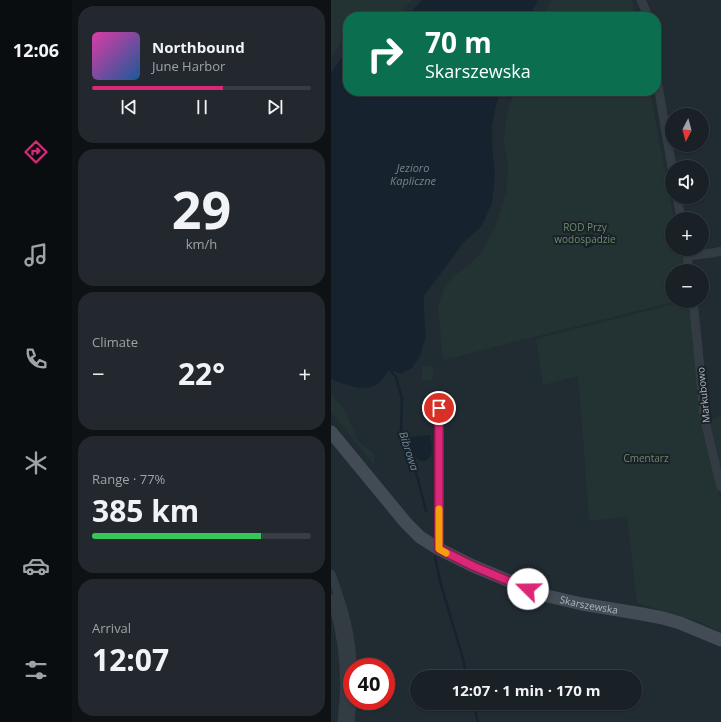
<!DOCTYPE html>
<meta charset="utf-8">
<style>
body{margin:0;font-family:"Open Sans",sans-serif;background:#22282e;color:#f1f3f6;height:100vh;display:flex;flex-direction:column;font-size:15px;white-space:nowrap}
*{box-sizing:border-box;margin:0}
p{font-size:13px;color:#9fa3a7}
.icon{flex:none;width:22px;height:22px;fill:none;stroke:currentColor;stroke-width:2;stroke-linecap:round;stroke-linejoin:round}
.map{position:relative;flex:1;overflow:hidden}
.panel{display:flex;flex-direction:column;gap:6px;padding:6px;background:#0e1215;width:259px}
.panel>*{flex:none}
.guide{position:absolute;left:12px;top:12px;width:318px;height:84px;border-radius:16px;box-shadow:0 1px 3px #0004,0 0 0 1px #373e43;background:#0b6e4f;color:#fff;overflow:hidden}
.needle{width:26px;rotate:186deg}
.buttons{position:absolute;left:334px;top:108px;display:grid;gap:8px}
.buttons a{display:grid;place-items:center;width:44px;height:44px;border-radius:50%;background:#192026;box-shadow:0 1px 3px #0004,0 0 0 1px #373e43;font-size:20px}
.speed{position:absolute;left:12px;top:658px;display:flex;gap:8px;font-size:20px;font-weight:700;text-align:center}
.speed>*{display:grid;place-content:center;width:52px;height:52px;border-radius:50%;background:#192026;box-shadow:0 1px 3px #0004,0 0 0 1px #373e43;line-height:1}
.speed .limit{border:6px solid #d22;background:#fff;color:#111}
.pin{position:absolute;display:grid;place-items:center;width:34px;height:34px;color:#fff;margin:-17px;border:2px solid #fff;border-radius:50%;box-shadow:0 1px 4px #0007}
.me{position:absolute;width:44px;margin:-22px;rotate:292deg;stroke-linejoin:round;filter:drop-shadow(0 0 3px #0008)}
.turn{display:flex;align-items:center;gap:14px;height:84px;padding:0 16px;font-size:18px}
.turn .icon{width:52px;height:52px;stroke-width:2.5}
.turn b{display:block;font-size:28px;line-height:34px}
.big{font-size:30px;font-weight:700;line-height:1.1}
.panel .widget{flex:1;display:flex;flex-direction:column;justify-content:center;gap:6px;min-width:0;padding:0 14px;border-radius:16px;background:#22282e}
.panel .dial{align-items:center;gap:0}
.dial b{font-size:52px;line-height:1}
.song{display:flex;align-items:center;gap:12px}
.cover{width:48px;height:48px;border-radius:6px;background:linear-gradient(135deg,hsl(320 70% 55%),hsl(210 70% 35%))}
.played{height:4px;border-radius:2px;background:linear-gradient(90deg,#db2777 60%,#373e43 60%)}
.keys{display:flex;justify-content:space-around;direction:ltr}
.heat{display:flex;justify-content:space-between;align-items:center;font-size:22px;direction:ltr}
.charge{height:6px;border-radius:3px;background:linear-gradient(90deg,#34c759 77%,#373e43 0)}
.trip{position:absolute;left:79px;top:670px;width:232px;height:40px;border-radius:20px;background:#192026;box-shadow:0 1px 3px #0004,0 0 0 1px #373e43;font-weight:700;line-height:40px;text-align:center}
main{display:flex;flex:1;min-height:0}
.tabs{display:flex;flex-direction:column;width:72px;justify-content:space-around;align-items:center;background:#0a0d0f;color:#9fa3a7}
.tabs .icon{width:28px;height:28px}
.tabs .selected{color:#db2777}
.tabs b{font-size:18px;color:#f1f3f6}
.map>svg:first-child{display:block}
.green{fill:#233333}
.water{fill:#16232e}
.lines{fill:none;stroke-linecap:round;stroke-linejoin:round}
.stream{stroke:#16232e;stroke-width:2.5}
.street{stroke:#343c43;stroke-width:9}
.secondary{stroke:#434c55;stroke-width:13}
.route-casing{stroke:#8e194d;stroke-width:10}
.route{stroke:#db2777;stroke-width:7}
.slow{stroke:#f59e0b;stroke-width:7}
.labels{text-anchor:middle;stroke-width:4;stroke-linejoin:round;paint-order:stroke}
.park-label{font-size:10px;fill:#698d6d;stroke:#1a2127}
.street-label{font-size:10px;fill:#aeb7c0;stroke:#1a2127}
.water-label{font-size:11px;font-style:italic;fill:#6b869b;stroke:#1a2127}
</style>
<main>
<nav class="tabs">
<b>12:06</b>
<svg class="icon selected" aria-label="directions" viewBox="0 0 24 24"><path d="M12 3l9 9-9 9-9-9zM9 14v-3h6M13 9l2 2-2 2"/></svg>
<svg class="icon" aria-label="music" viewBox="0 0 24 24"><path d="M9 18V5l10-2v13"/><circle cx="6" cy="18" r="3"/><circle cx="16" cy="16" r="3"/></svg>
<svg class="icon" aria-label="phone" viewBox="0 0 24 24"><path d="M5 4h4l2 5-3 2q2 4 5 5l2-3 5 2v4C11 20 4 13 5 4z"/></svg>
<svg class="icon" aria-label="climate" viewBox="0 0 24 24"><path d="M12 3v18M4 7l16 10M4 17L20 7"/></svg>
<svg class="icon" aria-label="car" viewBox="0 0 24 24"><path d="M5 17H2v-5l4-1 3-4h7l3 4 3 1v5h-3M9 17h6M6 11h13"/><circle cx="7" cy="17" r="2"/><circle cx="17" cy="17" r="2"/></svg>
<svg class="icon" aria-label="filters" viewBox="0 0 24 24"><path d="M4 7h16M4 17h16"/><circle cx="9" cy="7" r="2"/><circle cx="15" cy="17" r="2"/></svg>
</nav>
<section class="panel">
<div class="widget">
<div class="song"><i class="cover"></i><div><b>Northbound</b><p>June Harbor</p></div></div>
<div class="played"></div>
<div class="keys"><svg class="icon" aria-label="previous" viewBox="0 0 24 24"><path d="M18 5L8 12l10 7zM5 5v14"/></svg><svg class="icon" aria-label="pause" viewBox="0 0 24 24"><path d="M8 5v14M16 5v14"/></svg><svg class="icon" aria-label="next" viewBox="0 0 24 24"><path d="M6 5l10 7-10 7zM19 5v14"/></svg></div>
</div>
<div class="widget dial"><b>29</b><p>km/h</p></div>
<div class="widget"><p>Climate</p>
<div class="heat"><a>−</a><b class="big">22°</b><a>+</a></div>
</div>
<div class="widget"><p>Range · 77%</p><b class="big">385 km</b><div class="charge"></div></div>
<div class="widget"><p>Arrival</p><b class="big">12:07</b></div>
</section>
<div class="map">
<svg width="390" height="722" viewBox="0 0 390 722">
<rect width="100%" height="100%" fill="#212b32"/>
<g class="green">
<polygon points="0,0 82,0 63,17 17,17 17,38 9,42 0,59"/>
<polygon points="220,0 301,0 304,17 212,17"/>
<polygon points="184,91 319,91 343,219 341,219 341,249 349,249 353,271 341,271 341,301 346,301 112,360 107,307 113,287 123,276 137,266 149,254 156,243 164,227 175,193 176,183 177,164 173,143 174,126 177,110"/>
<polygon points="356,301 361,325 369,421 390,502 390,632 366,621 306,603 296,517 258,521 251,423 247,376 212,385 205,339"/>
<polygon points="92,366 103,367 101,381 90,380"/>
<polygon points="0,394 14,411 27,441 43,454 44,466 0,412"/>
<polygon points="390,414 390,466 379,421"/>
</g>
<g class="water">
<polygon points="91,0 207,0 198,17 75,17"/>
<path d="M17 48V91H170L165 105 161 125V147L164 175 161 203 150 227 133 242 93 296V311L95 336 89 356 81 368 70 374 58 369C56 373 54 377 51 380 38 395 15 385 0 379V73Z"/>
<polygon points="254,234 262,234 264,236 264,244 260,247 255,248 251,245 251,236"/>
<path d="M99 435C100 441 102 449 100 455 99 458 96 460 93 461 82 462 80 445 79 437Z"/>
</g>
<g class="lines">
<g class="stream">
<polyline points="58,369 65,377 71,399 70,433 87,479 95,511"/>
<polyline points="104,557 110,585 131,655 136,677"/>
<polyline points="142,703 147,722"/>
</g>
<g class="street">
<polyline points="310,0 315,11 316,17"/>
<polyline points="325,74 341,167"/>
<polyline points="346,197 350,219"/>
<polyline points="355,249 358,271"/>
<polyline points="356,256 382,253 390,251"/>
<polyline points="362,301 367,348 373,417 390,487"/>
<polyline points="108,408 108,549"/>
<path d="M0 574C11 604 21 635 21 667"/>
<path d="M0 598C11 631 15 666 13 701 12 708 12 715 11 722"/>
<polyline points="19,722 21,699"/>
</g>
<path class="secondary" id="s1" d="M0 432 75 523 89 537 108 549 142 566 212 595 251 604 311 614 332 618 349 623 390 640"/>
</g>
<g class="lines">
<g class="route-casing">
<polyline id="route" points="108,408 108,549 142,566 197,589"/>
</g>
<use href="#route" class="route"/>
<polyline class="slow" points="108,509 108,549 115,553"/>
</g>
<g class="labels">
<g class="park-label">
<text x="254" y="231">ROD Przy<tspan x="254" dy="12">wodospadzie</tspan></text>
<text x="315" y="462">Cmentarz</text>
</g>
<g class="street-label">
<text transform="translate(372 395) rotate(-96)" y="4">Markubowo</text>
<text dy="4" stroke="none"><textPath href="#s1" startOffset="321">Skarszewska</textPath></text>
</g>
<g class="water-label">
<text x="82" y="172">Jezioro<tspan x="82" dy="13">Kapliczne</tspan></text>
<text transform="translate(78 451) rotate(72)" y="4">Bibrowa</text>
</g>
</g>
</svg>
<div class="buttons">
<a><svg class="needle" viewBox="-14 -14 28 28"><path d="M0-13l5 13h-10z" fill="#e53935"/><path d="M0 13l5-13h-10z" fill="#9fa3a7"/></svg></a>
<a><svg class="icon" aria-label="sound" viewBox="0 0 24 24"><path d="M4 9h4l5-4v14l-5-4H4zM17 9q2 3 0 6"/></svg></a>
<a>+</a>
<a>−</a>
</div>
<div class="speed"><div class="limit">40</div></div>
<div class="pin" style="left:108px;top:408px;background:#d93025"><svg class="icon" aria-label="arrive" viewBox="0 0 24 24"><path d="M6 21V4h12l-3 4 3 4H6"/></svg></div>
<svg class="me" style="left:197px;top:589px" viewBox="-20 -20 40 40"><circle r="19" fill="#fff"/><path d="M0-13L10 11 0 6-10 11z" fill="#db2777"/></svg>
<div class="trip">12:07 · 1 min · 170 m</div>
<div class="guide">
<div class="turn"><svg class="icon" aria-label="right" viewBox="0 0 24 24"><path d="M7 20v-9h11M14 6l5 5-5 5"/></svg><div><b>70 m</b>Skarszewska</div></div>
</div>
</div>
</main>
